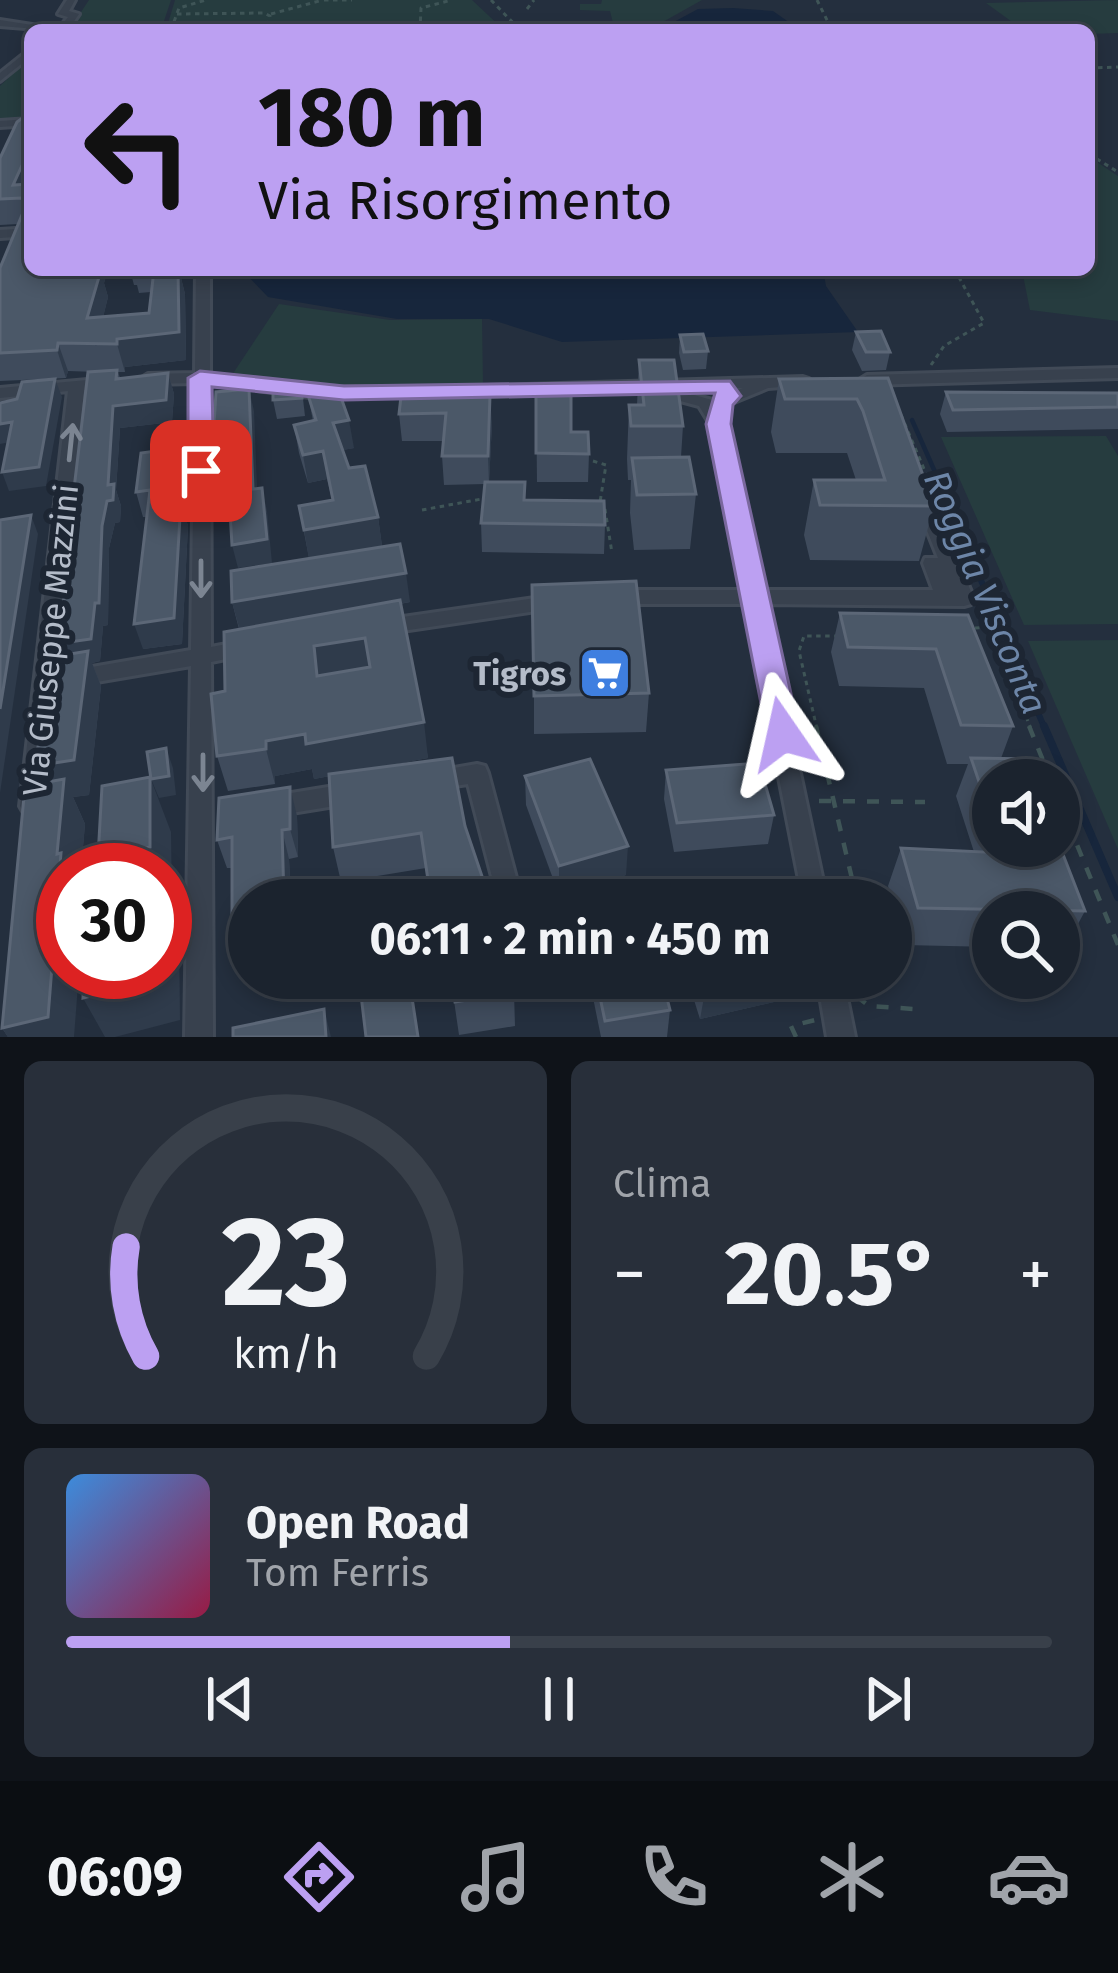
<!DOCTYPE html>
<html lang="it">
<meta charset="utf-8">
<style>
body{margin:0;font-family:"Fira Sans",sans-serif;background:#282f3a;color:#f1f3f6;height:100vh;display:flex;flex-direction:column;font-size:45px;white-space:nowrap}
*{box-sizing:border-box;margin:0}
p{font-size:39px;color:#a0a4aa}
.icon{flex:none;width:66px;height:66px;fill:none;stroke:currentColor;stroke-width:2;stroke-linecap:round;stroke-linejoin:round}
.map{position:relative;height:1037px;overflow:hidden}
.details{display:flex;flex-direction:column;gap:24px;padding:24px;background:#0f1319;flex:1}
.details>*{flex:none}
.guide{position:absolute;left:24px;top:24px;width:1071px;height:252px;border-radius:18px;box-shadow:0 6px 18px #0003,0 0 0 3px #39404a;background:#bca0f2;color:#111;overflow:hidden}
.buttons{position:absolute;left:972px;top:759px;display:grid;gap:24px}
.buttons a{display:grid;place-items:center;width:108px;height:108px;border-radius:50%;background:#1b232e;box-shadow:0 6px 18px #0003,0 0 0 3px #39404a;font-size:60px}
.speed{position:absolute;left:36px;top:843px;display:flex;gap:24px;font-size:60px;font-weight:700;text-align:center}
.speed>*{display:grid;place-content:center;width:156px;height:156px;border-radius:50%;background:#1b232e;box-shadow:0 6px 18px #0003,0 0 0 3px #39404a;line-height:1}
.speed .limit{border:18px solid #d22;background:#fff;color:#111}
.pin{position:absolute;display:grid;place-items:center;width:102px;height:102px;color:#fff;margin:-51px;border-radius:24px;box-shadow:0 6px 18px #0006}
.me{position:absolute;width:132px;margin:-66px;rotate:349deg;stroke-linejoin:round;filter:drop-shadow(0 0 9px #0008)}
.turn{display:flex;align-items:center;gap:42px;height:252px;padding:0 36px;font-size:54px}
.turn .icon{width:156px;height:156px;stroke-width:2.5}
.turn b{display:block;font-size:84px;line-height:102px}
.big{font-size:90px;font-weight:700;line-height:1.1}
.details .widget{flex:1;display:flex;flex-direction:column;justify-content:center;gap:18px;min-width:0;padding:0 42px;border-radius:18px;background:#282f3a}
.details .dial{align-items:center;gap:0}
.dial svg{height:312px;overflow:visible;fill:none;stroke:#39404a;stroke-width:7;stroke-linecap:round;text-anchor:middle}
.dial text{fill:#f1f3f6;stroke:none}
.song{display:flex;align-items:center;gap:36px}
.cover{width:144px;height:144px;border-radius:18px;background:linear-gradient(135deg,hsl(210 70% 55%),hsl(340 70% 35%))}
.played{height:12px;border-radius:6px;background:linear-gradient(90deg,#bca0f2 45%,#39404a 45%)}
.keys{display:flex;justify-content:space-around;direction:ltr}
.heat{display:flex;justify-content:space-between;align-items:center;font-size:66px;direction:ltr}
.details .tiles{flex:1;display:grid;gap:24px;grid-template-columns:1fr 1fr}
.widget:last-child{grid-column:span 2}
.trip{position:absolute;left:228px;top:879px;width:684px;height:120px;border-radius:60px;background:#1b232e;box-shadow:0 6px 18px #0003,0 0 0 3px #39404a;font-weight:700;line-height:120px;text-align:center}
.tabs{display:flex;height:192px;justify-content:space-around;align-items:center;background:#0b0e12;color:#a0a4aa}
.tabs .icon{width:84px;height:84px}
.tabs .on{color:#bca0f2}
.tabs b{font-size:54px;color:#f1f3f6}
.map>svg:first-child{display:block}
.green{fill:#263c3f}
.water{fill:#17263c}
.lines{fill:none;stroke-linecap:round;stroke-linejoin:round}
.stream-far2{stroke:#17263c;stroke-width:4.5}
.stream-far1{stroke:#17263c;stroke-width:6}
.stream{stroke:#17263c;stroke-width:8}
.minor-casing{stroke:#414a57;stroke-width:6}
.path-far1{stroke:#3f5557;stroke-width:3;stroke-dasharray:4.5 4.5;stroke-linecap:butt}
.path{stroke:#3f5557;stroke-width:4.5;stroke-dasharray:12 12;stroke-linecap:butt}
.minor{fill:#38414e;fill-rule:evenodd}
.wall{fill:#3f4b5c}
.shaded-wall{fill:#2f3b4b}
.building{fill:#4b5868;stroke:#5c6777;stroke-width:3;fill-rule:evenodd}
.oneway{stroke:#7c8592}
.route{fill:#bca0f2;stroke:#7a689d;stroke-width:3}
.labels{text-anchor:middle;stroke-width:12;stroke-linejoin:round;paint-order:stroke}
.street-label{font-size:33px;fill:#b4bcc9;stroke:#1d2633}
.poi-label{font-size:33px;font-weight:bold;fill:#b4bcc9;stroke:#1d2633;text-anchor:end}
.water-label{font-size:36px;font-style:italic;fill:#6d86a8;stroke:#1d2633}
</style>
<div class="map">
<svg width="1118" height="1037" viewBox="0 0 1118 1037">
<rect width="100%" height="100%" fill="#242f3e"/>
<g class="green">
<polygon points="89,0 171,0 161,30 69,30"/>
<polygon points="175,0 472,0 504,30 166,30"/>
<polygon points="602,0 702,0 661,23 613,23 610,11 580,10 580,4 601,4"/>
<polygon points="1118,0 1118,33 1089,34 1089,30 1023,30 986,3"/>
<polygon points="30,57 30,117 0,119 0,86"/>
<polygon points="1089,157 1118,176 1118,321 1030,310 1022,270 1089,270"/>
<polygon points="279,304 390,320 482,319 483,384 397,388 230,378"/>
<polygon points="1106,436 1118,456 1118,624 1024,625 941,437"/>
<polygon points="1118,640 1118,849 1028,641"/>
</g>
<g class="water">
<polygon points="733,8 773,11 800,30 659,30 698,9"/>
<polygon points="823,270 826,286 858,332 562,342 489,319 397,319 268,297 244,272"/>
</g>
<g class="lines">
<polyline class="stream-far2" points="912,420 939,481"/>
<polyline class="stream-far1" points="937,478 1045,729"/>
<polyline class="stream" points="1044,726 1118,897"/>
<g class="minor-casing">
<g id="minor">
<polygon points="67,0 75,0 69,11 79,14 68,30 58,30 68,17 58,14"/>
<polygon points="0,20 45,27 50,30 0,26"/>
<polygon points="30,49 30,57 0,81 0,73"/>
<polygon points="30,119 30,125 0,127 0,121"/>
<polygon points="30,228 30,236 0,238 0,230"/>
<polygon points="196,270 210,270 210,375 310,387 426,387 434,392 426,397 310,397 210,384 211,647 248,640 255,643 258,648 255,653 211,662 213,1037 185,1037 191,666 55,689 44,806 40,813 32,816 24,813 20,806 68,391 0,398 0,388 109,378 117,383 109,388 84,390 57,673 191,650 195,383 148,384 140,379 148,374 195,373"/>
<polygon points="1118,368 1118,378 867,385 859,380 867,375"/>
<path d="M803 377 809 379 811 382 809 385 768 388 717 409 726 424 761 590H933L923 563 925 558H938L915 500 924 494 933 500 974 599 971 604 964 606 764 604 827 900H803L745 604H614L607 602 604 597 607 592 614 590H742L710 424 699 406 662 396V391L453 397 445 392 453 387ZM743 388 712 400 676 390Z"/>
<polygon points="556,595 563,597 566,602 563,607 382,634 375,632 372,627 375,622 382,620"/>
<polygon points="477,764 485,766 488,773 522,900 498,900 468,784 433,789 425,787 422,780 425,773"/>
<polygon points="353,783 361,786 364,793 361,800 353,803 273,816 265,813 261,806 265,799 273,796"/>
<polygon points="817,978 843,978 855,1037 827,1037"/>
</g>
</g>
<g class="path-far1">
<polyline points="324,0 352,0"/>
<polyline points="491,0 520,30"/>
<polyline points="817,0 832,30"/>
<polyline points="527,9 534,0"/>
<polyline points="177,14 264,13 270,16 267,30"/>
<polyline points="271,14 323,0"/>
<polyline points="171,30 179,8 206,0"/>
<polyline points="420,30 421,8 452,0"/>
<polyline points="1089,68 1118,67"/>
<polyline points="1089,154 1118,172"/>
<polyline points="931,365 944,346 984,323 955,270"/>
<polyline points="901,415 930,483"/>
<polyline points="593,461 606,465 600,502"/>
<polyline points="605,509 612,553"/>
<polyline points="422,510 487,498"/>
<polyline points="983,608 1031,729"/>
<polyline points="975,628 991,627"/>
<polyline points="817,729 799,651 804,636 835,636"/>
</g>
<g class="path">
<polyline points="816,726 857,900"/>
<polyline points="1029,726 1051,780"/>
<polyline points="819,801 925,802"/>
<polyline points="1059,801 1118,945"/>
<polyline points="855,987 868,978"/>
<polyline points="856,996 869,1006 914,1009"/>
<polyline points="796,1037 791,1026 815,1020"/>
</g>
<use href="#minor" class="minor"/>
</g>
<g class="wall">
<polygon points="30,114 30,270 108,270 104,283 108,297 103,317 149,313 151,292 139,293 137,285 134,285 130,270 179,270 185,294 186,360 125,367 125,372 118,372 120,378 168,373 174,394 172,422 120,428 116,490 121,506 120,522 115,523 109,548 108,625 103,626 100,661 92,663 101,686 89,795 73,797 85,824 81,870 63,870 74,1037 8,1037 2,1028 43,783 35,766 61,656 55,643 69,574 97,372 68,371 66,378 0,381 0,268 18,224 0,225 0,158"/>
<polygon points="856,332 890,352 886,370 862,371 852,350"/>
<polygon points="680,335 708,351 706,369 683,370 679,353"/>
<polygon points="639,360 683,426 681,457 696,494 690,549 634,550 630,513 631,480 628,480 627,459 629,405 637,405"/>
<polygon points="888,378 934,506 919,561 810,560 804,535 814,480 856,480 847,453 776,453 771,432 779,379"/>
<polygon points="301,382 305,416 277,419 273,400"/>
<polygon points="536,386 589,454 588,482 537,482"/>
<polygon points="946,392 1118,393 1118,429 947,432 940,414"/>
<polygon points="308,395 354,448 342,450 349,468 378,517 382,546 410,602 400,604 428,758 373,768 452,758 426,868 341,882 333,847 330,776 314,779 312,769 275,776 275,784 228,791 217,756 225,691 239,629 232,602 309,558 299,506 332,500 327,479 308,483 299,453 294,425 313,421"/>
<polygon points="478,395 492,423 489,482 525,482 525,500 605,525 604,554 482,552 481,523 485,484 444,485 442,456 443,441 402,441 399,414"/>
<polygon points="177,474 175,501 181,500 188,526 182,644 143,649 147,517 143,517 136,492"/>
<polygon points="840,613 968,615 1013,726 993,780 993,846 1059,846 1085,911 1065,948 1059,948 1059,912 993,912 993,947 904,945 888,886 901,848 974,852 956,796 968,764 947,764 924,688 839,686 831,652"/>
<polygon points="649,693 646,732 534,734 534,696"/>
<polygon points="666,770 774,815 768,844 674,852 664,799"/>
<polygon points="525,776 626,875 559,895 526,805"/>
<polygon points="297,816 298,857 289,859 291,900 249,900 249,978 257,978 242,981 232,953 232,868 227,868 217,840"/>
<polygon points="442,978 511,978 514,992 515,1026 459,1035 451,980 442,981"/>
<polygon points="589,978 662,978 670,1010 667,1037 601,1037"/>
<polygon points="687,978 793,978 787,999 700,1019"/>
</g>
<g class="shaded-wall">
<polygon points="30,148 30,190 13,185"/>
<polygon points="93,270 108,270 104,283 108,297 96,346 87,318"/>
<polygon points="179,270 185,294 186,360 125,367 125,372 117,344 117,339 179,332"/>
<polygon points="58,343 68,371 66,378 57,350"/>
<polygon points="168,373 174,394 172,422 120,428 116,490 121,506 120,522 115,523 109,548 108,625 103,626 100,661 92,663 101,686 89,795 73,797 85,824 81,870 63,870 63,972 79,972 74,1037 8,1037 2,1028 57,854 52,801 35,766 72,666 62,643 102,526 108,485 113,406"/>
<polygon points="55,379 62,397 46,486 9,491 2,472"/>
<polygon points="249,389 254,411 258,512 253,489"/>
<polygon points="490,395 492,423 489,484 488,456"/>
<polygon points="349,420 354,448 338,451 333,423"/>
<polygon points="12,422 20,440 0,444 0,424"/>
<polygon points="171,449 177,474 172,527 165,502"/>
<polygon points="323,451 327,479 308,483 303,455"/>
<polygon points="228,479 234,503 226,504 220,481"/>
<polygon points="262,488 267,511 272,563 238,568 232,545"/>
<polygon points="181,500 188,526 182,644 143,649 134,624"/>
<polygon points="31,515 38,534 0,793 0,709"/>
<polygon points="378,517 382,546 309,559 304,530"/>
<polygon points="406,573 410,602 240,631 232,602"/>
<polygon points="365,638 371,673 317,676 314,646"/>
<polygon points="424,722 428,758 314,779 312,769 275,776 275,784 266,749 266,741 305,734"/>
<polygon points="166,748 173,768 176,795 159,798 151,779"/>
<polygon points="150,777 171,832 172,902 167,903 179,931 180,1020 115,1037 105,1037 83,998 165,972 165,870 104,870 98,858"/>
<polygon points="290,787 297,816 298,857 290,829"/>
<polygon points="282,830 289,859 291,900 284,900"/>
<polygon points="628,846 626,875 559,895 559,866"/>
<polygon points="767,978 793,978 787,999 700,1019 705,992"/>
<polygon points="324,1009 331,1037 326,1037"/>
</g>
<g class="building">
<polygon points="28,114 30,114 30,148 13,185 30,184 30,207 21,198 0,199 0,158 17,122"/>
<polygon points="30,212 30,270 101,270 87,318 149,313 154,270 178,270 179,332 117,339 117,344 58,343 57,350 0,353 0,268 22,215"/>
<polygon points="881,331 890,352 866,352 856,332"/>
<polygon points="703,334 708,351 684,352 680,335"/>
<polygon points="639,360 674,360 683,426 631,426 629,405 644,405"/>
<polygon points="117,370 116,379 168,373 166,400 113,406 108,485 114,484 113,500 107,501 102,526 99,603 95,603 91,639 62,643 55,643 71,563 65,564 88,372"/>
<polygon points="888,378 934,506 820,505 814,480 885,480 863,411 857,399 785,399 779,379"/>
<polygon points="55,379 39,467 2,472 12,422 0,424 0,403 17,399 22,382"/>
<polygon points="301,382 302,398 273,400 273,384"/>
<polygon points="536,386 571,386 571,432 588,432 589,454 536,453"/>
<polygon points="478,387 477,395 490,395 488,456 442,456 446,413 399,414 402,388"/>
<polygon points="249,389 253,489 262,488 267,539 232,545 228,479 220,481 214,425 216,392"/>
<polygon points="338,389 349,420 333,423 349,468 365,466 378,517 304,530 299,506 333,500 323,451 303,455 294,425 316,420 308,395"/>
<polygon points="946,392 1118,393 1118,407 953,410"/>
<polygon points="171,449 165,502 181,500 174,618 134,624 150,490 136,492 141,453"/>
<polygon points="689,457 696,494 637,495 632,458"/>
<polygon points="485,482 525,482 524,500 604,501 605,525 481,523"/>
<polygon points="31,515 0,709 0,520"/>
<polygon points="400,544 406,573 232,602 231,571"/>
<polygon points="636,581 649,693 534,696 532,585"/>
<path d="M400 600 424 722 306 744 305 734 266 741V749L217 756 211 694 225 691 224 632ZM365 638 370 667 317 676 314 646Z"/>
<polygon points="840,613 968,615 1013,726 961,725 936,649 848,647"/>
<polygon points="88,651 74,760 35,766 52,657"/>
<polygon points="166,748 169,776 151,779 147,752"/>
<polygon points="452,758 465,826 490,900 431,900 421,833 333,847 329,774"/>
<polygon points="971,758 1025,759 1034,780 993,780 993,823"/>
<polygon points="590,759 628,846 559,866 525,776"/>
<polygon points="759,763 774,815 677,823 666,770"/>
<polygon points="150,777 150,847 98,858 102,786"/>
<polygon points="64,779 57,854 61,853 48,1017 2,1028 25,786"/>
<polygon points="290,787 290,829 282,830 284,900 249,900 249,950 232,953 232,837 217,840 219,798"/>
<polygon points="1059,844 1085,911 918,908 901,848 1003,853 1001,846 1059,846"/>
<polygon points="396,888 398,900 351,900 350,897"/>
<polygon points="758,889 763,900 711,900"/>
<polygon points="84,972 161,972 161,978 83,998"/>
<polygon points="359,978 409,978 418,1037 366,1037"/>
<polygon points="451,978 511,978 514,992 455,1002"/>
<polygon points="596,978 662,978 670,1010 605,1021"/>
<polygon points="700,978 767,978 705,992"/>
<polygon points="324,1009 326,1037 233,1037 233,1028"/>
</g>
<defs><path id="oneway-shaft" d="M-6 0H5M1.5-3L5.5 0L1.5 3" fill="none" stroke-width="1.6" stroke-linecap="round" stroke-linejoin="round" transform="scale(3)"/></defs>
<g class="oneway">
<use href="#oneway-shaft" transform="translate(71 442) rotate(-84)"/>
<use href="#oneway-shaft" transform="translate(201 579) rotate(90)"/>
<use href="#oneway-shaft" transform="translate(203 773) rotate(90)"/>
</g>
<polygon class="route" points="200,371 344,386 730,381 741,396 733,405 731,424 800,734 795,743 772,743 767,734 706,424 715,393 344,400 212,387 214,471 201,479 188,471 188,378"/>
<defs>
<g id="supermarket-square" transform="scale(2.7)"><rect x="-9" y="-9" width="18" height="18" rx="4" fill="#3f7fe0" stroke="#1d2633"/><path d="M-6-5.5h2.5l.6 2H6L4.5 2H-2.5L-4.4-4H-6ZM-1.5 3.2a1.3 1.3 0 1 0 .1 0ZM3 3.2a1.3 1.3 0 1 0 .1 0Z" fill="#fff"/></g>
</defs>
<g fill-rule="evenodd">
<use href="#supermarket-square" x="605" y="673"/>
</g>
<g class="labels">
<g class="street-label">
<text transform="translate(50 640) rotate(-84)" y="12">Via Giuseppe Mazzini</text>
</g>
<g class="poi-label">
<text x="566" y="685">Tigros</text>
</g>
<g class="water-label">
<text transform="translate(986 592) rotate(67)" y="13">Roggia Visconta</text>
</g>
</g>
</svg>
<div class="buttons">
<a><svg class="icon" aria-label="sound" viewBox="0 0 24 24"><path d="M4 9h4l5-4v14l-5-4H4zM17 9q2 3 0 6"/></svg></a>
<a><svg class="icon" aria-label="search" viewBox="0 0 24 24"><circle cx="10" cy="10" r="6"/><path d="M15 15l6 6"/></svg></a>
</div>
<div class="speed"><div class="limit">30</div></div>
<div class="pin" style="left:201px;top:471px;background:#d93025"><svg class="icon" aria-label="arrive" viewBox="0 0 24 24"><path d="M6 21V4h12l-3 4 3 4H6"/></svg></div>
<svg class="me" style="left:783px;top:734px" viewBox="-20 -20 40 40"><path d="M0-17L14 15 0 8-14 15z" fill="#bca0f2" stroke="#fff" stroke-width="4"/></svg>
<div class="trip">06:11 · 2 min · 450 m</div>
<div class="guide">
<div class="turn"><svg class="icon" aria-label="left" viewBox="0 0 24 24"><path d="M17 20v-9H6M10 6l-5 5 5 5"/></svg><div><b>180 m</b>Via Risorgimento</div></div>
</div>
</div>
<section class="details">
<div class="tiles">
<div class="widget dial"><svg viewBox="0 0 100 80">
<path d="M14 69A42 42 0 1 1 86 69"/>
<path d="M14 69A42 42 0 0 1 9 41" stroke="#bca0f2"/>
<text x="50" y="56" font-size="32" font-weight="700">23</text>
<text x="50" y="72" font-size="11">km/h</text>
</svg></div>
<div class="widget"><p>Clima</p>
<div class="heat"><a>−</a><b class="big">20.5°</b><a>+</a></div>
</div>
<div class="widget">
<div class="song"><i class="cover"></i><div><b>Open Road</b><p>Tom Ferris</p></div></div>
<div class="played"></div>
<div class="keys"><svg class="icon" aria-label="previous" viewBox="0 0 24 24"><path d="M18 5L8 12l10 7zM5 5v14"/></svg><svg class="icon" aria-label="pause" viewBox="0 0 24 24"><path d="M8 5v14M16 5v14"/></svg><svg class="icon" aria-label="next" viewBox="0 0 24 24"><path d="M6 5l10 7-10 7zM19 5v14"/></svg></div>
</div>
</div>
</section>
<nav class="tabs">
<b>06:09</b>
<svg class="icon on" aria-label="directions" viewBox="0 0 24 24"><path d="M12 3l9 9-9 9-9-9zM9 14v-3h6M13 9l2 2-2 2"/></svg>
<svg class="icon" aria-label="music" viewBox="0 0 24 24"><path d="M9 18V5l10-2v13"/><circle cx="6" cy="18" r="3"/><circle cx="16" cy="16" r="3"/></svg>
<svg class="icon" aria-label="phone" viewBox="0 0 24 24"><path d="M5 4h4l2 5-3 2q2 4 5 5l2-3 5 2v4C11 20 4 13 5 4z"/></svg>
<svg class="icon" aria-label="climate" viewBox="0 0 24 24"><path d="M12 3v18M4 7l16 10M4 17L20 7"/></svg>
<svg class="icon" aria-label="car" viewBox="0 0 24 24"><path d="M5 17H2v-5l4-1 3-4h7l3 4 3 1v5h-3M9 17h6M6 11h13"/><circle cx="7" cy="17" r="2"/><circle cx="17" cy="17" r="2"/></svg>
</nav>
